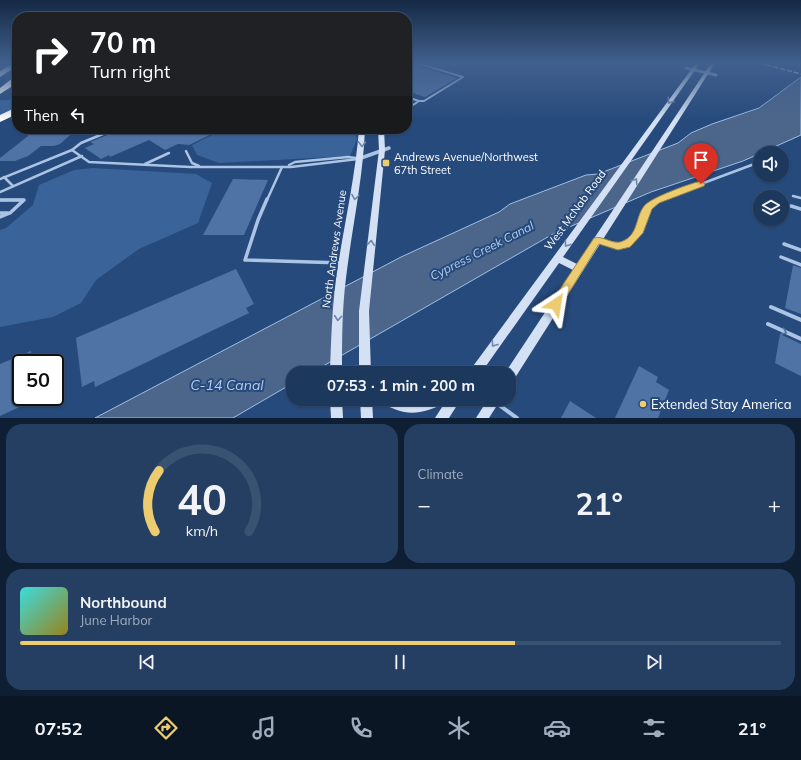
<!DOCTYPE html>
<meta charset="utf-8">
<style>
body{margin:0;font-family:Mulish,sans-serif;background:#253f63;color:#f1f3f6;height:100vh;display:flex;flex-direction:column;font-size:15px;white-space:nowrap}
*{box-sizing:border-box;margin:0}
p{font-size:13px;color:#a0acbc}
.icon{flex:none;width:22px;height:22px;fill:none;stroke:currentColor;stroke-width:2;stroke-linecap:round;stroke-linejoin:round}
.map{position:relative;height:418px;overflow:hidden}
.side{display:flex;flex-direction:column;gap:6px;padding:6px;background:#0f1f33;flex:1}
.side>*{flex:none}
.top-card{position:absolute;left:12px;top:12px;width:400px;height:122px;border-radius:16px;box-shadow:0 1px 3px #0004,0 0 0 1px #3a5272;background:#202124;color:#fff;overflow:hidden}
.fabs{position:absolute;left:753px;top:146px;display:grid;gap:8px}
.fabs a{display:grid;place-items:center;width:36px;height:36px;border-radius:50%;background:#1c385d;box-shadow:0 1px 3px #0004,0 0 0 1px #3a5272;font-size:20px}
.speed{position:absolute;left:12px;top:354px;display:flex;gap:8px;font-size:20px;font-weight:700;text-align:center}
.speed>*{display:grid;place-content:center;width:52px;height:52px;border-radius:50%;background:#1c385d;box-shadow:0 1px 3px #0004,0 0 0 1px #3a5272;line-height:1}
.speed .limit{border:2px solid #111;border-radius:6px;background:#fff;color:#111}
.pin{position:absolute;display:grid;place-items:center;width:34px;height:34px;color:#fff;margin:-41px -17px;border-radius:50% 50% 50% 0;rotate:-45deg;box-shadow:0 0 4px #0007}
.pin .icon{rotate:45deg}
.me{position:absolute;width:44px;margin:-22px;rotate:33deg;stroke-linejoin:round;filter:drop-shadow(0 0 3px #0008)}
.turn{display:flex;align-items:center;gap:14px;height:84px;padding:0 12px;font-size:18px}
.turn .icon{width:52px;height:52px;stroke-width:2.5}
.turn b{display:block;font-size:28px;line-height:34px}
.then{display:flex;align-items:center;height:38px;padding:0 12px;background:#0003;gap:8px;font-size:15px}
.big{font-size:30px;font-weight:700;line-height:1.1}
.side .tile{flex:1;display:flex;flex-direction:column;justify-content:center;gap:6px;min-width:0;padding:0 14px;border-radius:16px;background:#253f63}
.side .dial{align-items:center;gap:0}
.dial svg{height:104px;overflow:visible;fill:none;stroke:#3a5272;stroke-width:7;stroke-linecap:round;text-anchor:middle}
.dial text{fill:#f1f3f6;stroke:none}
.song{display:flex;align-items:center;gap:12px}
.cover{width:48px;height:48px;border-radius:6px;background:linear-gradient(135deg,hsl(180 70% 55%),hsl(50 70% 35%))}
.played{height:4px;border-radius:2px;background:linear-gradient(90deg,#edcc70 65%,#3a5272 65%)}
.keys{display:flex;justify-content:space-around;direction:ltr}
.heat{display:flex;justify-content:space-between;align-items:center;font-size:22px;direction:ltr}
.side .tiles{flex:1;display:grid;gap:6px;grid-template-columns:1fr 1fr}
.tile:last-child{grid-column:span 2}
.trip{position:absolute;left:286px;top:366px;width:230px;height:40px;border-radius:16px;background:#1c385d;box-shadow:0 1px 3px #0004,0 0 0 1px #3a5272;font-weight:700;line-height:40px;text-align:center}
.menu{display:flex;height:64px;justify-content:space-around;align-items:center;background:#0b1625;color:#a0acbc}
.menu .icon{width:28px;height:28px}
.menu .on{color:#edcc70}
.menu b{font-size:18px;color:#f1f3f6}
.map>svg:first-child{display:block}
.green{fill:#3a639a}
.water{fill:#4c668b;stroke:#9fbee5}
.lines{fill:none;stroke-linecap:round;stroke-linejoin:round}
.canal{fill:#4c668b;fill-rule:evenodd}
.building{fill:#4f73a5}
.service-far3{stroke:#abc3e4;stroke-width:2}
.service-far2{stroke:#abc3e4;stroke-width:2.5}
.service-far1{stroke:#abc3e4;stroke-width:3.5}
.service{stroke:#abc3e4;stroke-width:4}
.minor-far1{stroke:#abc3e4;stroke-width:3}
.minor{stroke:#abc3e4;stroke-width:3.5}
.secondary{fill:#d4e1f4;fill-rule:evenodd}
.motorway{fill:#fff;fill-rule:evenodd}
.rail{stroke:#fff;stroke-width:1.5;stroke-dasharray:5 2;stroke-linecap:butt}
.oneway{stroke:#6c86ac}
.oneway2{stroke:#5574a0}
.route{fill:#edcc70;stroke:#9a8549}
.poi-dot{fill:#edcc70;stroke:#264a7c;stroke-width:1.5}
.labels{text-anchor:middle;stroke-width:4;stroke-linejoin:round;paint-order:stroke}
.poi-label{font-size:11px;fill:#fff;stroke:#264a7c;text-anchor:start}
.street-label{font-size:11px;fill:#fff;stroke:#264a7c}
.water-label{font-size:12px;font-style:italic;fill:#b6cdec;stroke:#264a7c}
.near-poi-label{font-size:13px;fill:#fff;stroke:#264a7c;text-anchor:start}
.near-water-label{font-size:14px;font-style:italic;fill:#b6cdec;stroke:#264a7c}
</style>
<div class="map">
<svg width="801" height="418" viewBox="0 0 801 418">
<rect width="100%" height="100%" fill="#264a7c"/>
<g class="green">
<polygon points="17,93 17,107 0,116 0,100 9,100"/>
<polygon points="224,129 355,129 357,139 350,156 219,163 197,155 192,145"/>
<polygon points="93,168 196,174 212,183 198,223 139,249 96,280 81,303 53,317 0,327 0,230 6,228 33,205 39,185 74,170"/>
</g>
<polygon class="water" points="801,77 801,135 743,161 651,192 553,234 311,373 293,373 293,383 233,418 95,418 401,257 499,212 510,204 586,175 598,174 678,143 691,133 712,124 759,108"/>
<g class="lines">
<polygon class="canal" points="789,63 801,63 801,67 790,64"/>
</g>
<g class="building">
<polygon points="415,63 416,65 457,78 425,97 407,91 407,67"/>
<polygon points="30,129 77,129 60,144 54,146 41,146 28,156 15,161 0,161 0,158 28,136 26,132"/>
<polygon points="122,129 222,129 189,145 178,144 165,150 149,140 110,157 109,155 101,159 85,148 94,144 90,142"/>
<polygon points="233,179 268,180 244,235 203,235"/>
<polygon points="793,265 801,268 801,314 785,308"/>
<polygon points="236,269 254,304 246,308 249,313 95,387 94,381 82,387 76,338"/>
<polygon points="780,334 801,344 801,376 775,363"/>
<polygon points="31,351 31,363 21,363 21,397 41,397 0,416 0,364"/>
<polygon points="639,366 658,377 656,382 669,390 658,418 615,418"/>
<polygon points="570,401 596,418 561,418"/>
</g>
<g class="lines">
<g class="service-far3">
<polyline points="417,63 463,77 424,101 419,101"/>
<polyline points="407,97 419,101 407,109"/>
</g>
<g class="service-far2">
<polyline points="72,150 81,143 115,129"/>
<polyline points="186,151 192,163 199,166"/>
<polyline points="145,164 169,153"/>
<polyline points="289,165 295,162 348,157 356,158"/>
<polyline points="4,177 13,186"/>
<polyline points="0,179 72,150 89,162 190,167 291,167 358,159"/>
<polyline points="0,192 82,156"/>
<polyline points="793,196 801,198"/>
<polyline points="0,200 24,200"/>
<polyline points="267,200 282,167"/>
<polyline points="658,200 757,163"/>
</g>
<g class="service-far1">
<polyline points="267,199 258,220 245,260 343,263"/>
<polyline points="0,200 24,200 10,213 0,217"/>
<polyline points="791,206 801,209"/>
<polyline points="0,213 8,213"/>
<path d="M599 241C657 255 628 212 661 199"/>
<polyline points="784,244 801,250"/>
<polyline points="781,257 801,265"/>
</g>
<g class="service">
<polyline points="771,307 801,320"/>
<polyline points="768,324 801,339"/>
<polyline points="495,402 517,418"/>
</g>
<polyline class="minor-far1" points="686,68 716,75"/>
<polyline class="minor" points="361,158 389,148"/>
<g class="secondary">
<polygon points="696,63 700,63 563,257 577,264 711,63 715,63 513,381 509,382 509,373 505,373 573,270 559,263 481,373 468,373"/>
<path d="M359 129H365C363 179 352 228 346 278 342 309 342 341 342 373H330C331 342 332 310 336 279 343 229 355 180 359 129Z"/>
<polygon points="378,129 384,129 385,150 369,311 371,373 359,373 359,311 379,150"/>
<polygon points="330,399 342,399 343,418 331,418"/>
<polygon points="360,399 372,399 373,418 361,418"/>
<path d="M380 399H399L413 402 426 399H447L446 401 448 399H461L449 418H435L444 404C424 412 413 417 392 408 387 406 382 404 380 399Z"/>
<polygon points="488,399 501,399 489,418 476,418"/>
</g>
<g class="motorway">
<polygon points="13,63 17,63 17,66 0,77 0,71"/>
<polygon points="14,77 17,77 17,83 0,94 0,88"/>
<polygon points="17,107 17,114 0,122 0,115"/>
</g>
<polyline class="rail" points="760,63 801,74"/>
</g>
<defs><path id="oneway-chevron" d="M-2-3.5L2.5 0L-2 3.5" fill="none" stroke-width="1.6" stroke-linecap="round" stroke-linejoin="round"/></defs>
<g class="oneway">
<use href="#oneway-chevron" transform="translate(670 101) rotate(126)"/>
<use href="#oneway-chevron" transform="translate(362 144) rotate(92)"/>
<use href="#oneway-chevron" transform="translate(635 181) rotate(-57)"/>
<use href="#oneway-chevron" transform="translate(355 197) rotate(99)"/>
<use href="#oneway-chevron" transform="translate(371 243) rotate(-84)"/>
<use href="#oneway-chevron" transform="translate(567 244) rotate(126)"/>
<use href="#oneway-chevron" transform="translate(338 318) rotate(94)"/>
<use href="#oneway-chevron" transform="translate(494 344) rotate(126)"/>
</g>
<use class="oneway2" href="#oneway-chevron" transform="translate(784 332) rotate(25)"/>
<linearGradient id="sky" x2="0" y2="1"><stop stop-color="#152944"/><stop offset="0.52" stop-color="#41608e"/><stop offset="1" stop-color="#41608e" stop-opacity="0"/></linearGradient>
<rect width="801" height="121" fill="url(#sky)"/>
<path class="route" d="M701 181 705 184 704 186 659 203 652 209 643 233 630 247 618 250 599 244 560 307 556 309 552 307 550 304 594 238C603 235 614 246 623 241 639 234 635 216 645 205 653 197 688 184 701 181Z"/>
<g class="poi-dot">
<rect x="382" y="159" width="8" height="8" rx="2"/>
<circle cx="643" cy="404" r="4"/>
</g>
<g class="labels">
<g class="poi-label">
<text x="394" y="161">Andrews Avenue/Northwest<tspan x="394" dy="13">67th Street</tspan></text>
</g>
<g class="street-label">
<text transform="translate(575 210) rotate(-54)" y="4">West McNab Road</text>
<text transform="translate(334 249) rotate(-82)" y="4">North Andrews Avenue</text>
</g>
<g class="water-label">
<text transform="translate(482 251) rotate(-27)" y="4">Cypress Creek Canal</text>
</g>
<g class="near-poi-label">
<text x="651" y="409">Extended Stay America</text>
</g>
<g class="near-water-label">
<text x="227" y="390">C-14 Canal</text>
</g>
</g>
</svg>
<div class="fabs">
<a><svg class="icon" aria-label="sound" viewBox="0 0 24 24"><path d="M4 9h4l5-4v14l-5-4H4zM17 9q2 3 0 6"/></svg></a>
<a><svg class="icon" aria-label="layers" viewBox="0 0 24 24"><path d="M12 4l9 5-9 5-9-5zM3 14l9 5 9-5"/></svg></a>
</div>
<div class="speed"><div class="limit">50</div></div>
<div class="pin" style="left:701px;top:184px;background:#d93025"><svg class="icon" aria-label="arrive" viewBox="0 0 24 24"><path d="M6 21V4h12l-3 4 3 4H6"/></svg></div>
<svg class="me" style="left:556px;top:304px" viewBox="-20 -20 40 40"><path d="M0-17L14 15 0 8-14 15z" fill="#edcc70" stroke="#fff" stroke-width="4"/></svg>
<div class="trip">07:53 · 1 min · 200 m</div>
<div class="top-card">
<div class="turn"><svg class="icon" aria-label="right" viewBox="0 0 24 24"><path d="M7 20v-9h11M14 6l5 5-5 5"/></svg><div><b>70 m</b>Turn right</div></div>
<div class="then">Then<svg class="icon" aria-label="left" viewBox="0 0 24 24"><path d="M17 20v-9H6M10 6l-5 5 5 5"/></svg></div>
</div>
</div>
<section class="side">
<div class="tiles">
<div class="tile dial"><svg viewBox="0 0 100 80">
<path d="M14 69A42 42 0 1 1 86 69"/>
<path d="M14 69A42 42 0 0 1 17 22" stroke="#edcc70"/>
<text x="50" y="56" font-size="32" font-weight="700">40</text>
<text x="50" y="72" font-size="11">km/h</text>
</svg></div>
<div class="tile"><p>Climate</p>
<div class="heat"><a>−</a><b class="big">21°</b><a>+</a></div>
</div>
<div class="tile">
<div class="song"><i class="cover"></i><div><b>Northbound</b><p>June Harbor</p></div></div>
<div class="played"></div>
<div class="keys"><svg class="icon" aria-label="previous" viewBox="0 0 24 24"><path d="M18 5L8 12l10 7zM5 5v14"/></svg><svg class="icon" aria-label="pause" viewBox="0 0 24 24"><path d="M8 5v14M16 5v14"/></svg><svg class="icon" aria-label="next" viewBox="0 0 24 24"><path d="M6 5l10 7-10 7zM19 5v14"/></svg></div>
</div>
</div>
</section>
<nav class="menu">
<b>07:52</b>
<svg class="icon on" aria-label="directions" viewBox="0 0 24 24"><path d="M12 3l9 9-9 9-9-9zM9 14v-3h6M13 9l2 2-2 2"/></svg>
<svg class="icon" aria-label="music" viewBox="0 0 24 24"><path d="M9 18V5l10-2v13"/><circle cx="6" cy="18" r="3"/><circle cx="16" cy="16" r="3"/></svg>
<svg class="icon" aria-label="phone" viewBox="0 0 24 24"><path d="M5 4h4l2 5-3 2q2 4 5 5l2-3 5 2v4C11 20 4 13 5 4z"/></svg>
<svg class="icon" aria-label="climate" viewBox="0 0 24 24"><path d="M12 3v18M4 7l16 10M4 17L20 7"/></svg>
<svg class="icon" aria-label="car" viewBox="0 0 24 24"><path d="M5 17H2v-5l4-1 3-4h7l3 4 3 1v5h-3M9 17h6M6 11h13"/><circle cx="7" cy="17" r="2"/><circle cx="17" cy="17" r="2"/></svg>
<svg class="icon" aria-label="filters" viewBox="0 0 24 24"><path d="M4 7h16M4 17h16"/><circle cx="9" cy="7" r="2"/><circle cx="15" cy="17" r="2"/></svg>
<b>21°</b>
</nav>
